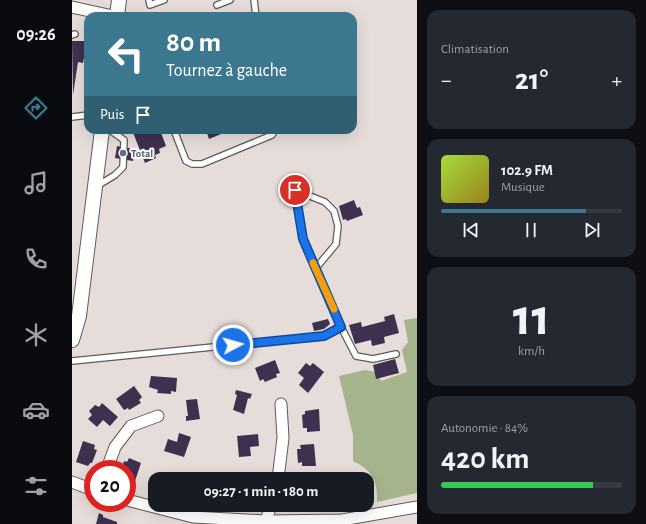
<!DOCTYPE html>
<html lang="fr">
<meta charset="utf-8">
<style>
body{margin:0;font-family:"Alegreya Sans",sans-serif;background:#242831;color:#f1f3f6;height:100vh;display:flex;flex-direction:column;font-size:15px;white-space:nowrap}
*{box-sizing:border-box;margin:0}
p{font-size:13px;color:#9ea1a6}
.icon{flex:none;width:22px;height:22px;fill:none;stroke:currentColor;stroke-width:2;stroke-linecap:round;stroke-linejoin:round}
.map{position:relative;flex:1;overflow:hidden}
.sheet{display:flex;flex-direction:column;gap:10px;padding:10px;background:#0d0f14;width:229px}
.sheet>*{flex:none}
.top-card{position:absolute;left:12px;top:12px;width:273px;height:122px;border-radius:12px;box-shadow:0 4px 16px #0002;background:#3b778e;color:#fff;overflow:hidden}
.speed{position:absolute;left:12px;top:460px;display:flex;gap:8px;font-size:20px;font-weight:700;text-align:center}
.speed>*{display:grid;place-content:center;width:52px;height:52px;border-radius:50%;background:#171b24;box-shadow:0 4px 16px #0002;line-height:1}
.speed .limit{border:6px solid #d22;background:#fff;color:#111}
.pin{position:absolute;display:grid;place-items:center;width:34px;height:34px;color:#fff;margin:-17px;border:2px solid #fff;border-radius:50%;box-shadow:0 1px 4px #0007}
.me{position:absolute;width:44px;margin:-22px;rotate:84deg;stroke-linejoin:round;filter:drop-shadow(0 0 3px #0008)}
.turn{display:flex;align-items:center;gap:14px;height:84px;padding:0 16px;font-size:18px}
.turn .icon{width:52px;height:52px;stroke-width:2.5}
.turn b{display:block;font-size:28px;line-height:34px}
.then{display:flex;align-items:center;height:38px;padding:0 16px;background:#0003;gap:8px;font-size:15px}
.big{font-size:30px;font-weight:700;line-height:1.1}
.sheet .widget{flex:1;display:flex;flex-direction:column;justify-content:center;gap:6px;min-width:0;padding:0 14px;border-radius:12px;background:#242831}
.sheet .dial{align-items:center;gap:0}
.dial b{font-size:52px;line-height:1}
.song{display:flex;align-items:center;gap:12px}
.cover{width:48px;height:48px;border-radius:6px;background:linear-gradient(135deg,hsl(80 70% 55%),hsl(50 70% 35%))}
.played{height:4px;border-radius:2px;background:linear-gradient(90deg,#3b778e 80%,#363941 80%)}
.keys{display:flex;justify-content:space-around;direction:ltr}
.heat{display:flex;justify-content:space-between;align-items:center;font-size:22px;direction:ltr}
.charge{height:6px;border-radius:3px;background:linear-gradient(90deg,#34c759 84%,#363941 0)}
.trip{position:absolute;left:76px;top:472px;width:226px;height:40px;border-radius:12px;background:#171b24;box-shadow:0 4px 16px #0002;font-weight:700;line-height:40px;text-align:center}
main{display:flex;flex:1;min-height:0}
.tabs{display:flex;flex-direction:column;width:72px;justify-content:space-around;align-items:center;background:#090b0e;color:#9ea1a6}
.tabs .icon{width:28px;height:28px}
.tabs .on{color:#3b778e}
.tabs b{font-size:18px;color:#f1f3f6}
.map>svg:first-child{display:block}
.forest{fill:#a5b48d}
.building{fill:#3e304f}
.lines{fill:none;stroke-linecap:round;stroke-linejoin:round}
.service-casing{stroke:#625a57;stroke-width:8}
.minor-casing{stroke:#625a57;stroke-width:13}
.tertiary-casing{stroke:#625a57;stroke-width:16}
.service{stroke:#fff;stroke-width:5.5}
.minor{stroke:#fff;stroke-width:11}
.tertiary{stroke:#fff;stroke-width:14}
.route-casing{stroke:#114b97;stroke-width:10}
.route{stroke:#1a73e8;stroke-width:7}
.slow{stroke:#f59e0b;stroke-width:7}
.service-dot{fill:#5c6f8a;stroke:#fff;stroke-width:1.5}
.labels{text-anchor:middle;stroke-width:4;stroke-linejoin:round;paint-order:stroke}
.service-label{font-size:11px;font-weight:bold;fill:#4e5e75;stroke:#fff;text-anchor:start}
</style>
<main>
<nav class="tabs">
<b>09:26</b>
<svg class="icon on" aria-label="directions" viewBox="0 0 24 24"><path d="M12 3l9 9-9 9-9-9zM9 14v-3h6M13 9l2 2-2 2"/></svg>
<svg class="icon" aria-label="music" viewBox="0 0 24 24"><path d="M9 18V5l10-2v13"/><circle cx="6" cy="18" r="3"/><circle cx="16" cy="16" r="3"/></svg>
<svg class="icon" aria-label="phone" viewBox="0 0 24 24"><path d="M5 4h4l2 5-3 2q2 4 5 5l2-3 5 2v4C11 20 4 13 5 4z"/></svg>
<svg class="icon" aria-label="climate" viewBox="0 0 24 24"><path d="M12 3v18M4 7l16 10M4 17L20 7"/></svg>
<svg class="icon" aria-label="car" viewBox="0 0 24 24"><path d="M5 17H2v-5l4-1 3-4h7l3 4 3 1v5h-3M9 17h6M6 11h13"/><circle cx="7" cy="17" r="2"/><circle cx="17" cy="17" r="2"/></svg>
<svg class="icon" aria-label="filters" viewBox="0 0 24 24"><path d="M4 7h16M4 17h16"/><circle cx="9" cy="7" r="2"/><circle cx="15" cy="17" r="2"/></svg>
</nav>
<div class="map">
<svg width="345" height="524" viewBox="0 0 345 524">
<rect width="100%" height="100%" fill="#e6ddda"/>
<path class="forest" d="M345 318V493L305 502C306 481 300 470 281 461V435L267 376 293 370 304 372 309 381 335 372 330 350 336 342 332 320Z"/>
<g class="building">
<polygon points="0,41 15,41 11,63 6,62 1,95"/>
<polygon points="60,130 88,130 94,146 87,149 88,153 83,155 84,158 73,163"/>
<polygon points="134,130 159,130 137,139"/>
<polygon points="45,146 63,149 61,161 43,158"/>
<polygon points="282,200 285,208 288,207 291,215 275,221 274,219 271,220 267,206"/>
<polygon points="322,314 327,333 312,337 313,343 300,346 299,340 283,344 277,325 289,322 290,327 313,321 312,317"/>
<polygon points="256,319 258,324 252,329 242,331 240,323"/>
<polygon points="323,359 327,373 304,379 301,365"/>
<polygon points="203,360 208,373 204,374 205,377 193,382 191,379 188,381 183,368"/>
<polygon points="234,363 238,366 241,363 252,372 236,393 227,385 232,378 226,373"/>
<polygon points="79,376 105,378 104,392 99,391 99,394 85,393 86,390 77,387"/>
<polygon points="62,386 70,397 67,400 69,403 57,410 56,408 52,410 44,399"/>
<polygon points="164,390 180,394 178,399 176,398 172,414 161,410 165,395 163,394"/>
<polygon points="125,399 128,419 114,421 114,416 116,416 114,400"/>
<polygon points="30,403 46,417 38,426 31,420 25,427 16,419 20,415 17,411 23,405 27,407"/>
<polygon points="247,409 248,431 235,432 235,428 231,428 230,415 233,414 233,411"/>
<polygon points="107,433 119,437 112,457 92,451 96,439 105,442"/>
<polygon points="186,434 187,446 178,447 179,456 167,457 165,436"/>
<polygon points="11,441 23,445 22,449 25,450 20,463 18,463 16,466 4,462"/>
<polygon points="242,444 244,466 230,466 230,462 226,463 225,449 229,449 228,445"/>
<polygon points="57,458 69,463 62,484 55,481 55,469 50,469 52,461 55,462"/>
<polygon points="27,513 31,515 31,517 45,522 45,524 24,524"/>
</g>
<g class="lines">
<g class="service-casing">
<g id="service">
<polyline points="77,0 78,5 92,0"/>
<polyline points="182,0 184,16"/>
<polyline points="145,5 158,0"/>
<polyline points="0,35 3,34"/>
<polyline points="0,117 16,115"/>
<polyline points="102,130 114,161 120,164 130,164 200,135 203,130"/>
<polyline points="25,186 43,175 51,167 52,140 38,130"/>
<polyline points="223,190 253,202 262,211 266,226 264,244 244,268"/>
<polyline points="269,327 284,356 301,359 324,354"/>
<polyline points="0,361 252,336 269,327 231,239 221,178"/>
</g>
</g>
<g class="minor-casing">
<g id="minor">
<polyline points="0,7 41,16"/>
<polyline points="35,469 43,447 59,426 86,416"/>
<polyline points="206,479 211,438 209,404"/>
<polyline points="0,482 21,490"/>
<polyline points="55,500 121,517 194,521 270,520 345,507"/>
<polyline points="194,521 199,505"/>
</g>
</g>
<g class="tertiary-casing">
<g id="tertiary">
<polyline points="45,16 47,0"/>
<polyline points="0,340 7,316 30,130"/>
</g>
</g>
<use href="#service" class="service"/>
<use href="#minor" class="minor"/>
<use href="#tertiary" class="tertiary"/>
</g>
<g class="lines">
<g class="route-casing">
<polyline id="route" points="161,345 252,336 269,327 231,239 223,190"/>
</g>
<use href="#route" class="route"/>
<polyline class="slow" points="241,263 262,309"/>
</g>
<circle class="service-dot" cx="51" cy="153" r="4"/>
<g class="labels">
<g class="service-label">
<text x="59" y="157">Total</text>
</g>
</g>
</svg>
<div class="speed"><div class="limit">20</div></div>
<div class="pin" style="left:223px;top:190px;background:#d93025"><svg class="icon" aria-label="arrive" viewBox="0 0 24 24"><path d="M6 21V4h12l-3 4 3 4H6"/></svg></div>
<svg class="me" style="left:161px;top:345px" viewBox="-20 -20 40 40"><circle r="17" fill="#1a73e8" stroke="#fff" stroke-width="3"/><path d="M0-11L8 9 0 5-8 9z" fill="#fff"/></svg>
<div class="trip">09:27 · 1 min · 180 m</div>
<div class="top-card">
<div class="turn"><svg class="icon" aria-label="left" viewBox="0 0 24 24"><path d="M17 20v-9H6M10 6l-5 5 5 5"/></svg><div><b>80 m</b>Tournez à gauche</div></div>
<div class="then">Puis<svg class="icon" aria-label="arrive" viewBox="0 0 24 24"><path d="M6 21V4h12l-3 4 3 4H6"/></svg></div>
</div>
</div>
<section class="sheet">
<div class="widget"><p>Climatisation</p>
<div class="heat"><a>−</a><b class="big">21°</b><a>+</a></div>
</div>
<div class="widget">
<div class="song"><i class="cover"></i><div><b>102.9 FM</b><p>Musique</p></div></div>
<div class="played"></div>
<div class="keys"><svg class="icon" aria-label="previous" viewBox="0 0 24 24"><path d="M18 5L8 12l10 7zM5 5v14"/></svg><svg class="icon" aria-label="pause" viewBox="0 0 24 24"><path d="M8 5v14M16 5v14"/></svg><svg class="icon" aria-label="next" viewBox="0 0 24 24"><path d="M6 5l10 7-10 7zM19 5v14"/></svg></div>
</div>
<div class="widget dial"><b>11</b><p>km/h</p></div>
<div class="widget"><p>Autonomie · 84%</p><b class="big">420 km</b><div class="charge"></div></div>
</section>
</main>
